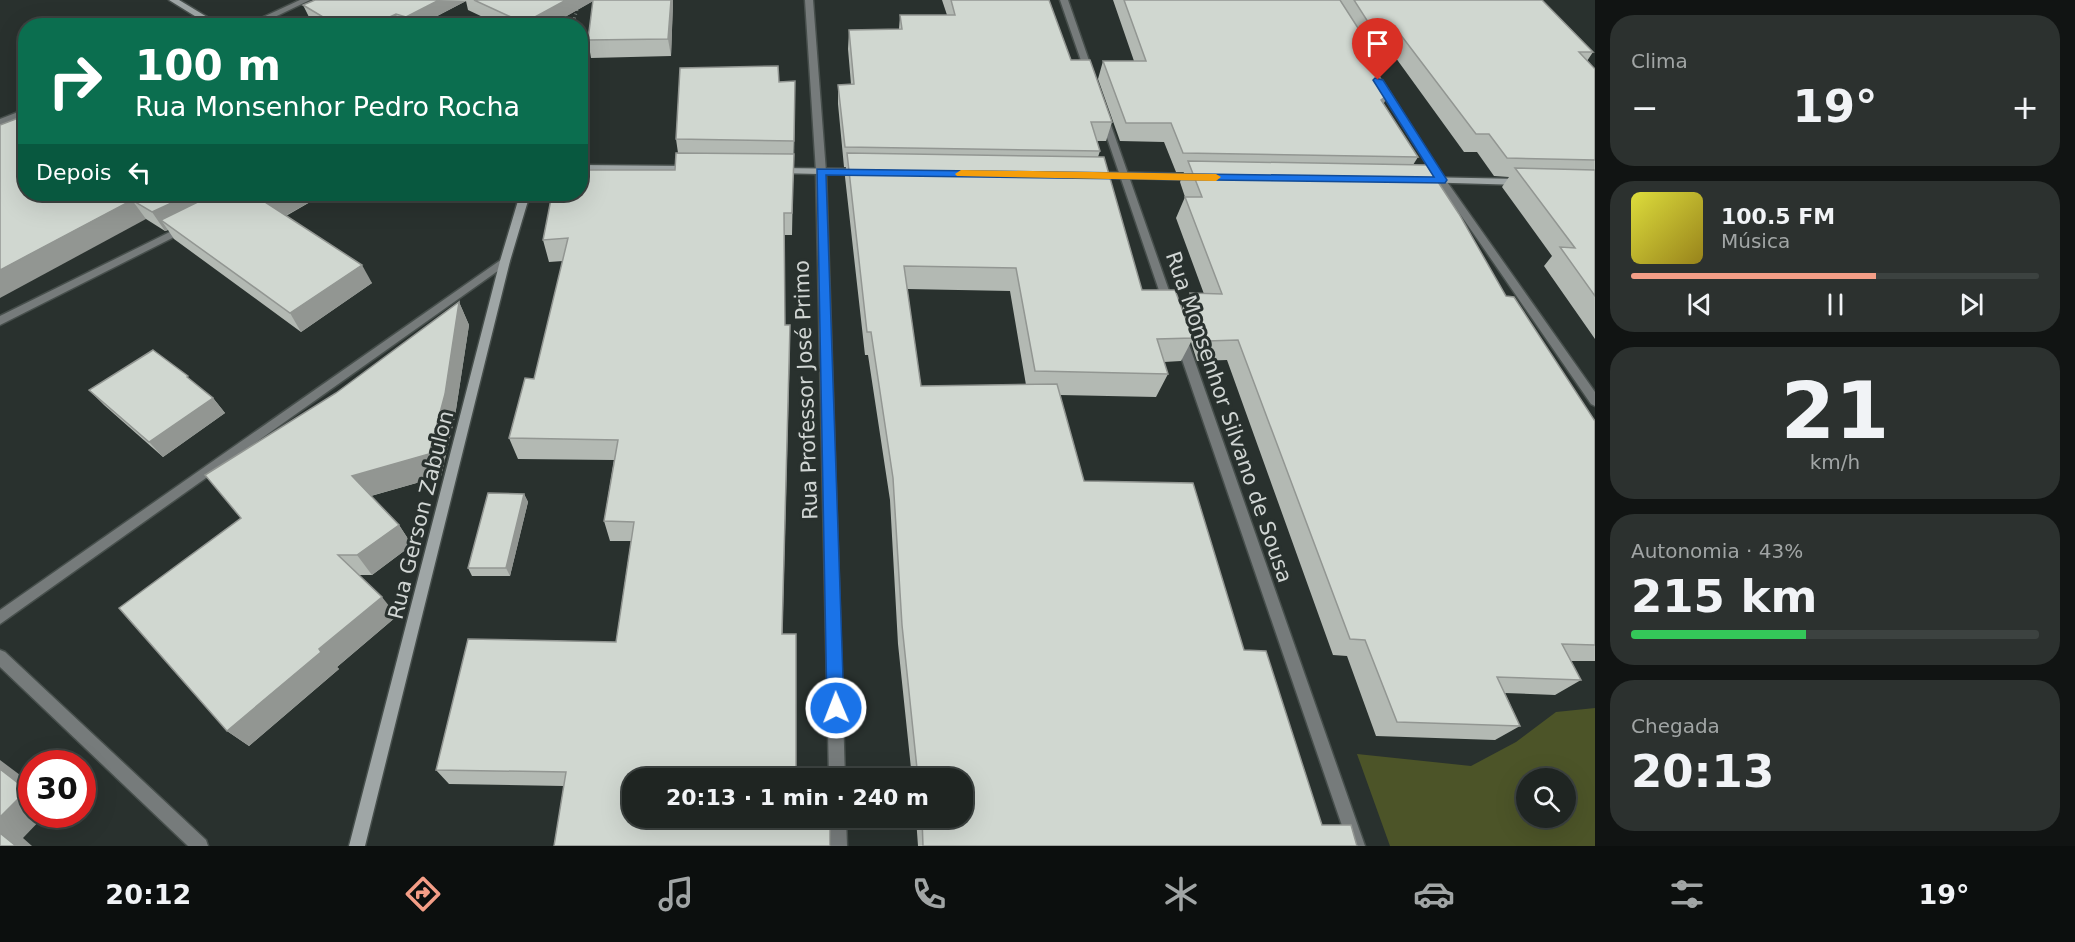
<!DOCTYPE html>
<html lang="pt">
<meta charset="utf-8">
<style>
body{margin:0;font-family:"DejaVu Sans",sans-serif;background:#2c312f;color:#f1f3f6;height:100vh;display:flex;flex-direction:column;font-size:22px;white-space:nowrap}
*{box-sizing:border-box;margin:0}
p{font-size:20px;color:#a1a5a5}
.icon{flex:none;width:33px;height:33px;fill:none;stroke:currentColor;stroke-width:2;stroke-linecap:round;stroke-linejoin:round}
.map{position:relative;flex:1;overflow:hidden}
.sheet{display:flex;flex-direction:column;gap:15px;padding:15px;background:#111413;width:480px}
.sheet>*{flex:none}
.hud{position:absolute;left:18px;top:18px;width:570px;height:183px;border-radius:24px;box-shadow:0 6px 24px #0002,0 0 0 2px #3c4240;background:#0b6e4f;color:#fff;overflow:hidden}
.buttons{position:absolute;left:1516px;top:768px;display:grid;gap:12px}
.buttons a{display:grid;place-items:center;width:60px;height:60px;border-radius:50%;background:#1f2522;box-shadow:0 6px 24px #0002,0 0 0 2px #3c4240;font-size:30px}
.speed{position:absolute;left:18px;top:750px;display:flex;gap:12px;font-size:30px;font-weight:700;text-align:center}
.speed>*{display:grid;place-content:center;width:78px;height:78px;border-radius:50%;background:#1f2522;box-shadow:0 6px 24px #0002,0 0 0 2px #3c4240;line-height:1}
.speed .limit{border:9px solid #d22;background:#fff;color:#111}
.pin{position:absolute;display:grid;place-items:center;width:51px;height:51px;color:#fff;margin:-62px -26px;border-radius:50% 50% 50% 0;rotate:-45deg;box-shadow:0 0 6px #0007}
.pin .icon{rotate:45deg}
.me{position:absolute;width:66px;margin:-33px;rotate:359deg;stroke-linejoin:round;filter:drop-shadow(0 0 4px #0008)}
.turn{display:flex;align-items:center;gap:21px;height:126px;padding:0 18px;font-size:27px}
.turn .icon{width:78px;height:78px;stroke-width:2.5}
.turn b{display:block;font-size:42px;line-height:51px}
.then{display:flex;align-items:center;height:57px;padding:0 18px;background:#0003;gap:12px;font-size:22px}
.big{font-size:45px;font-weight:700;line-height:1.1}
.sheet .widget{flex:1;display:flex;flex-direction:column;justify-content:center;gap:9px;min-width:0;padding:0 21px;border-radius:24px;background:#2c312f}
.sheet .dial{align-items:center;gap:0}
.dial b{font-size:78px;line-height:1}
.song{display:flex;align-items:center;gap:18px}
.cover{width:72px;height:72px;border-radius:9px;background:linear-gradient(135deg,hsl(60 70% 55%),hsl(50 70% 35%))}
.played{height:6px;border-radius:3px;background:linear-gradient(90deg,#f49e87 60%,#3c4240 60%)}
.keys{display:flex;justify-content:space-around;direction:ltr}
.heat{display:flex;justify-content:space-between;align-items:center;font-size:33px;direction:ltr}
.charge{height:9px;border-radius:4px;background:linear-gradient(90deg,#34c759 43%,#3c4240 0)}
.trip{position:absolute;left:622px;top:768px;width:351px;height:60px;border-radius:24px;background:#1f2522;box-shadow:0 6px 24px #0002,0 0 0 2px #3c4240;font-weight:700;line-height:60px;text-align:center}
.tab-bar{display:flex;height:96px;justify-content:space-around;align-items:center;background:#0c0f0e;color:#a1a5a5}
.tab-bar .icon{width:42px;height:42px}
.tab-bar .selected{color:#f49e87}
.tab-bar b{font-size:27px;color:#f1f3f6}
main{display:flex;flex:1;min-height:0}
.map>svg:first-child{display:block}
.green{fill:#4c5428;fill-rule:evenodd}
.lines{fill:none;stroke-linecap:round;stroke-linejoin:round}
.street-casing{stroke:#474f4c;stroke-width:3}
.secondary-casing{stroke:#474f4c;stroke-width:3}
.path{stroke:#79807d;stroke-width:3;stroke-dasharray:1 3;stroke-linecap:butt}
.street{fill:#767b7b;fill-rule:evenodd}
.secondary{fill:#9fa6a6;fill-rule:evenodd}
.wall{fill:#b3b9b3;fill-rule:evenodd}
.shaded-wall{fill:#929692}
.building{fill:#d0d7d0;stroke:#929692;stroke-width:1.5}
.route{fill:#1a73e8;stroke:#114b97;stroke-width:1.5}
.slow{fill:#f59e0b}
.labels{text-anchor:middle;stroke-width:6;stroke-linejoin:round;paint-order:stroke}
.street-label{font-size:21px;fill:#d1d6d4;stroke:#29312e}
</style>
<main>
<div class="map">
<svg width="1595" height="846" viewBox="0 0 1595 846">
<rect width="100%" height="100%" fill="#29312e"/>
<path class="green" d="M1595 708V846H1390L1357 754 1471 766 1516 742 1556 712ZM1527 778H1566V818H1527Z"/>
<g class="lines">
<g class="street-casing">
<g id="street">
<polygon points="300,0 310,0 256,26 244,26"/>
<polygon points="805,0 813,0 826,172 845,778 829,778 816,172"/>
<polygon points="1060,0 1068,0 1094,75 1093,77 1086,75"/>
<polygon points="1376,80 1382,80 1445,179 1595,392 1595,406 1591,404 1438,182 1375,82"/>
<polygon points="26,109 26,115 0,125 0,119"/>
<polygon points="1104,114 1108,117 1174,305 1173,308 1169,309 1164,305 1100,117"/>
<polygon points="184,225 189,228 188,230 0,325 0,316"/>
<polygon points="505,257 509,259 510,261 509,263 0,624 0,610"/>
<polygon points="1181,335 1187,339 1365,846 1349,846 1175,339"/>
<polygon points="0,650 5,652 206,840 208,846 188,846 0,667"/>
<polygon points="830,818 846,818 847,846 831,846"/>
</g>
</g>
<g class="secondary-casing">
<g id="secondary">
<polygon points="169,0 179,0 222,26 211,26"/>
<polygon points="580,165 690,166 695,169 690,172 580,171"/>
<polygon points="780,168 861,169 866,172 861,175 777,173 775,171"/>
<polygon points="1095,172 1197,174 1202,177 1197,180 1092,177 1092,173"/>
<polygon points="1422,177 1521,179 1526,182 1521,185 1419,182 1419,178"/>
<polygon points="520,194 530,194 510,261 365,846 349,846 500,261"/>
</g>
</g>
<polyline class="path" points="572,26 580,0"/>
<use href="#street" class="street"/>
<use href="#secondary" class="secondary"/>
</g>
<g class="wall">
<polygon points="315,0 673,0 671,56 591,58 588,40 593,1 549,26 502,26 468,10 466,1 418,26 323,26 309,17 303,5"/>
<path d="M942 0H1049L1071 60 1112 122 1106 141H1097L1100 151 1098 157 1142 290 1182 310 1190 293 1204 294 1176 218 1185 197 1180 182 1184 172H1176L1164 142 1120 141 1098 79 1103 61H1134L1113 0H1542L1593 52 1587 61 1595 69V339L1544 266 1552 256 1502 187 1509 177 1494 176 1477 152H1464L1385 43 1368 54 1364 48V49L1384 104 1418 157 1413 165 1506 296 1595 421V661H1571L1581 680 1555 695 1505 693 1520 726 1495 740 1376 736 1347 656 1333 655 1227 360 1197 361 1191 342 1181 361 1164 362 1168 374 1156 397 1060 395 1084 481 1244 650 1322 825 1357 846H918L916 818H963V778H912L898 644 890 500 868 355H865L845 177 846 167H844L838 104V85L851 84 848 49 849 30 899 29 900 15H947ZM907 289 1010 291 1026 385 921 386Z"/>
<polygon points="795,81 792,235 784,235 785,325 790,325 790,346 564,786 449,784 436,770 616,642 631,541 610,541 604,521 614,460 518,459 509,438 534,379 563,261 549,262 543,240 675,170 678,153 676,139 779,82"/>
<polygon points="26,194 324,194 286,216 372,283 301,332 174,239 168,230 165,231 146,219"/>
<polygon points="459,302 469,325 455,416 441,476 371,496 399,525 412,545 372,575 359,575 397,616 337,667 339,669 249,746 227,731 241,518 336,393"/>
<polygon points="194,383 213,398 225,413 163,457 104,405 89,390"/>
<polygon points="524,494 528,502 510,576 472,576 468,568"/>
</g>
<g class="shaded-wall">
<polygon points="439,0 466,1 418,26 409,26 406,17"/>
<polygon points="566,0 595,0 549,26 525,26 524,23"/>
<polygon points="671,0 673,0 673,5 671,56 668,39"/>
<polygon points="396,14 401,26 370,26"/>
<polygon points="1394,26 1385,43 1368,54 1377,36"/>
<polygon points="795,81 795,106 794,166 794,141"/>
<polygon points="1389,94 1379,112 1381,100"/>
<polygon points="191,194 241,194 161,220 168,230 165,231 152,212"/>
<polygon points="281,194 324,194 276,221 265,202"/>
<polygon points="132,200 146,219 0,298 0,270"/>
<polygon points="362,265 372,283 301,332 290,313"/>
<polygon points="459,302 469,325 455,416 441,476 367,497 352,476"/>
<polygon points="790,325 790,346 782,651 782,634"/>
<polygon points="213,398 225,413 163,457 149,442"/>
<polygon points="524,494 528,502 510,576 506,568"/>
<polygon points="399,525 412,545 372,575 357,555"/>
<polygon points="382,597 397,616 337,667 339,669 249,746 227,731 319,649"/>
<polygon points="0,760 32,784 32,814 46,814 23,838 32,846 16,846 0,833"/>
</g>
<g class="building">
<polygon points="315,0 439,0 406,17 396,14 370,26 338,26 303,5"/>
<polygon points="474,0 566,0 524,23"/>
<polygon points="593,0 671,0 668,39 588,40"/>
<polygon points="951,0 1049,0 1071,60 1090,60 1112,122 1091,122 1100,151 845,147 838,85 854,84 849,30 902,29 900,15 955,15"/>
<polygon points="1124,0 1340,0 1367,42 1362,45 1389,94 1381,100 1418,157 1183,153 1171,123 1126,123 1103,61 1146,61"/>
<polygon points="1354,0 1542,0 1593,52 1579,52 1595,69 1595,160 1507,158 1489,134 1476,134 1394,26 1377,36"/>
<polygon points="778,66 779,82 795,81 794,141 676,139 680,68"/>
<polygon points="26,115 26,194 191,194 152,212 132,200 0,270 0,125"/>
<polygon points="676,153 794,154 792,213 784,213 785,325 790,325 782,634 796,634 796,778 633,778 633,818 830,818 830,846 554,846 566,772 436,770 468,639 616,642 634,522 604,521 618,440 509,438 525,378 534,379 568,238 543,240 552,194 580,194 580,170 675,170"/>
<polygon points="847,153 1104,157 1142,290 1175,290 1193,338 1157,339 1168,374 1035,371 1016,268 904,266 921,386 1057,384 1084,481 1193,483 1244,650 1266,651 1322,825 1351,825 1357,846 923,846 922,818 963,818 963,778 918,778 902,625 893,478 871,332 867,332"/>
<polygon points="1188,161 1427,165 1459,214 1506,296 1514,297 1595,421 1595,645 1562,644 1581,680 1497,677 1520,726 1397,722 1365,640 1350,639 1238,340 1207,341 1190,293 1222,294 1185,197 1202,197"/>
<polygon points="1515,168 1595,170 1595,296 1560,247 1575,248"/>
<polygon points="214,194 281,194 265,202 362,265 290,313 161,220"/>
<polygon points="459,302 445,394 429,454 352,476 399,525 357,555 338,555 382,597 319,649 321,652 227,731 119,608 241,518 205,475 336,393"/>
<polygon points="153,350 188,376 187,377 213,398 149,442 89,390"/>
<polygon points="488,493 524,494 506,568 468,568"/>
<polygon points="0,769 27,790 0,817"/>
<polygon points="0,833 16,846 0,846"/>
</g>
<polygon class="route" points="1375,78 1383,80 1447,180 1445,183 826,175 844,708 842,714 836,717 829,714 827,708 817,169 1434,177 1373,80"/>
<polygon class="slow" points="961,170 1216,174 1221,177 1216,181 957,176 955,174"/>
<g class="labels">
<g class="street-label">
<text transform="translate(806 390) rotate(-92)" y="7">Rua Professor José Primo</text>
<text transform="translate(1229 417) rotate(71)" y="7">Rua Monsenhor Silvano de Sousa</text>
<text transform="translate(421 515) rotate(-76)" y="7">Rua Gerson Zabulon</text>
</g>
</g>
</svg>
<div class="buttons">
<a><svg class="icon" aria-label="search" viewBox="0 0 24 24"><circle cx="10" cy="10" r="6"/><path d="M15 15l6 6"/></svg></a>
</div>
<div class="speed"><div class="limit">30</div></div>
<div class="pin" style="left:1378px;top:80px;background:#d93025"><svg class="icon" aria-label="arrive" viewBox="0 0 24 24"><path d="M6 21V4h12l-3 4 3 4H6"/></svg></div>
<svg class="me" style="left:836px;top:708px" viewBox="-20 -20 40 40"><circle r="17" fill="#1a73e8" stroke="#fff" stroke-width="3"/><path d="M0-11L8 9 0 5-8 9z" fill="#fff"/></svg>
<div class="trip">20:13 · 1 min · 240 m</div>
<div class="hud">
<div class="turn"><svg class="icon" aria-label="right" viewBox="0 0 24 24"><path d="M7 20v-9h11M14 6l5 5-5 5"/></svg><div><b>100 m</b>Rua Monsenhor Pedro Rocha</div></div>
<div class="then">Depois<svg class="icon" aria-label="left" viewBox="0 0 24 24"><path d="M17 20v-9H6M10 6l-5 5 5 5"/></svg></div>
</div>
</div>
<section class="sheet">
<div class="widget"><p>Clima</p>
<div class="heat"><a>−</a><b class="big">19°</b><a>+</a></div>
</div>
<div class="widget">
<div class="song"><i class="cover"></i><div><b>100.5 FM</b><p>Música</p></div></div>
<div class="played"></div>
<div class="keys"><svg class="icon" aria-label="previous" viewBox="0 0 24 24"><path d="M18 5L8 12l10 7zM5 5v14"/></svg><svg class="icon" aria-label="pause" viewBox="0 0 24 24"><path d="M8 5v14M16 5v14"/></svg><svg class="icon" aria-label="next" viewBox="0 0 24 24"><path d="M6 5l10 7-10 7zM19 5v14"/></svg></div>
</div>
<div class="widget dial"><b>21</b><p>km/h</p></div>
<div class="widget"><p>Autonomia · 43%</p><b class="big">215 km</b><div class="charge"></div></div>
<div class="widget"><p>Chegada</p><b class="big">20:13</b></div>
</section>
</main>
<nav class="tab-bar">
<b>20:12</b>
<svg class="icon selected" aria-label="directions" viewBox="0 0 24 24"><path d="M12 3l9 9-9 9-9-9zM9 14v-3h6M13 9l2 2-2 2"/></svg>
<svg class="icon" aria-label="music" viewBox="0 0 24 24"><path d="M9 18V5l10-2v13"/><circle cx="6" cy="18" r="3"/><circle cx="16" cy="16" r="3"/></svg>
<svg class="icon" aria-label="phone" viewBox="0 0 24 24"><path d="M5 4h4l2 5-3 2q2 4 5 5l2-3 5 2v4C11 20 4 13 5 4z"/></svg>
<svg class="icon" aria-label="climate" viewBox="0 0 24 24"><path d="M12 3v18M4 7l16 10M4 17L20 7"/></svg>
<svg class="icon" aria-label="car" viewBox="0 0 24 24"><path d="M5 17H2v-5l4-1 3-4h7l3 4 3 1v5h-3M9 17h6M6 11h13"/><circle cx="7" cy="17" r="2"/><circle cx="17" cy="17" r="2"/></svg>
<svg class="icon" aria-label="filters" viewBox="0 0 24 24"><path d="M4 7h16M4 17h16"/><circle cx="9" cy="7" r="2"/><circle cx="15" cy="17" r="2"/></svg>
<b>19°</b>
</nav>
